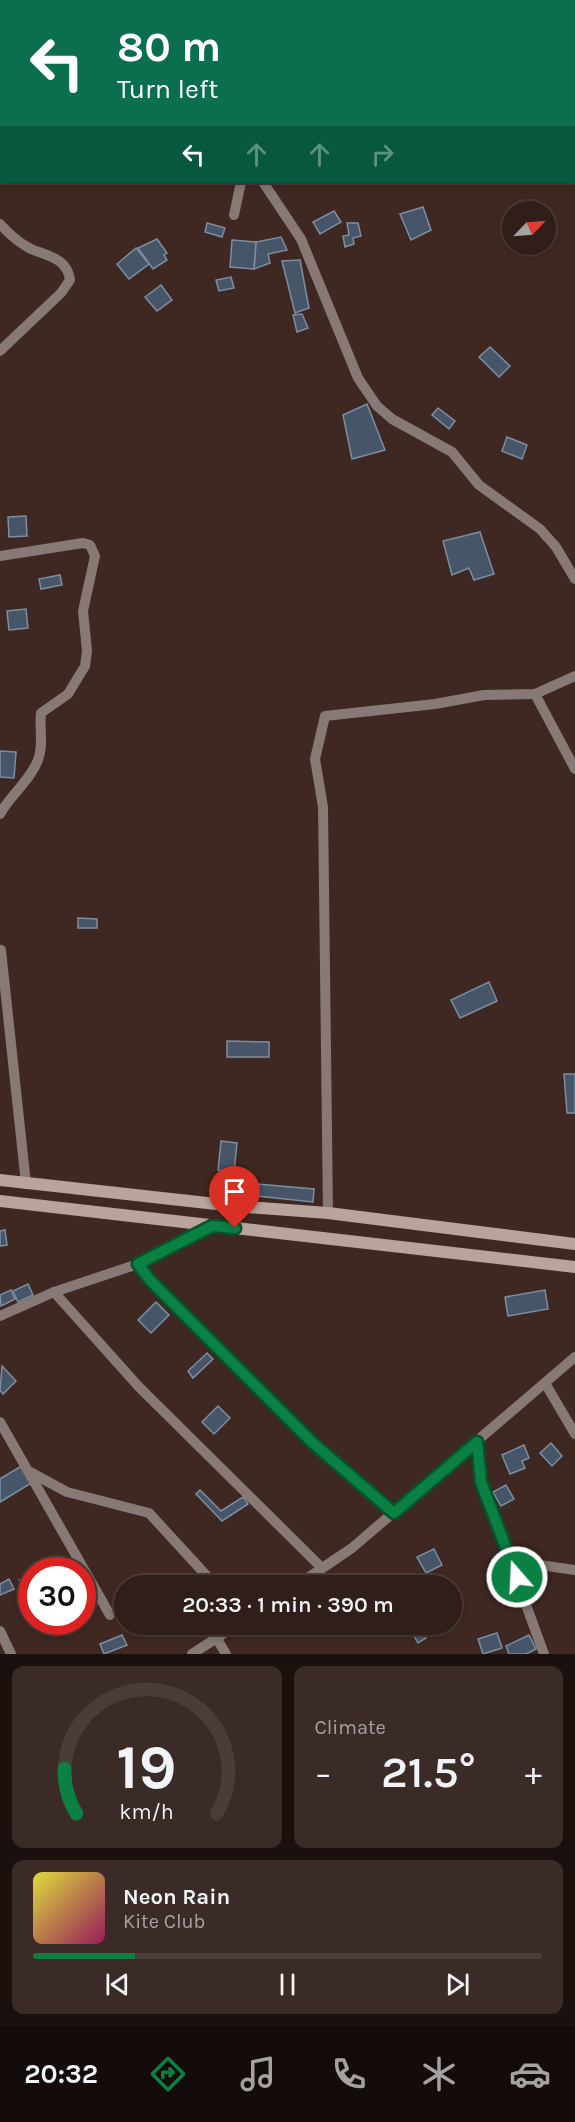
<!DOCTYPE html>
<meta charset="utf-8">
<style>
body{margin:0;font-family:Karla,sans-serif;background:#3b2b26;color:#f1f3f6;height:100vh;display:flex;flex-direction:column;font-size:22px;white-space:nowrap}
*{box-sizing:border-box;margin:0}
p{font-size:20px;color:#a7a2a2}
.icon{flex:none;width:33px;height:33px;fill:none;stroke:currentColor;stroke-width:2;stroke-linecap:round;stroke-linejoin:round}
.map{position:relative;height:1654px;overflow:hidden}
.side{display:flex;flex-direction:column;gap:12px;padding:12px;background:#1a100e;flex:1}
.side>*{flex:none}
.guide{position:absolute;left:0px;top:0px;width:576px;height:183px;box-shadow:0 3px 9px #0003,0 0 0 2px #4a3c38;background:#0b6e4f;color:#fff;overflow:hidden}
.needle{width:39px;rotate:65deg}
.buttons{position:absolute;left:502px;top:201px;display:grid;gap:12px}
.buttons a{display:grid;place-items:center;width:54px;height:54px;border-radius:50%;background:#2f1e19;box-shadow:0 3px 9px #0003,0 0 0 2px #4a3c38;font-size:30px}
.speed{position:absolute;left:18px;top:1557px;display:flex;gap:12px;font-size:30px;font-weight:700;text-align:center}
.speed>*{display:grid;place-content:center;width:78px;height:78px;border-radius:50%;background:#2f1e19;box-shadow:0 3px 9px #0003,0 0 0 2px #4a3c38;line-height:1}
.speed .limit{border:9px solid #d22;background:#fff;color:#111}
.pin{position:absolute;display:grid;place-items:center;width:51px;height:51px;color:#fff;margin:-62px -26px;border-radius:50% 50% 50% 0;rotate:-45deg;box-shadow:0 0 6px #0007}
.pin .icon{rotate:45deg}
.me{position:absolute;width:66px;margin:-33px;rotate:341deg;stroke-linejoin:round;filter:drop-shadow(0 0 4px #0008)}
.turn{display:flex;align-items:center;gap:21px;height:126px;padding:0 18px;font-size:27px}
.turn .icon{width:78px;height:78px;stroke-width:2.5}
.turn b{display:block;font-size:42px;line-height:51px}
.lanes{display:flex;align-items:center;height:57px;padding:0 18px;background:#0003;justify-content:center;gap:30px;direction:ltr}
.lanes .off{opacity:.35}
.big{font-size:45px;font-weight:600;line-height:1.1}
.side .tile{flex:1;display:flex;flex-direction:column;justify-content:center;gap:9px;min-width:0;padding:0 21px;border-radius:12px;background:#3b2b26}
.side .dial{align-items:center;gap:0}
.dial svg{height:156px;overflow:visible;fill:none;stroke:#4a3c38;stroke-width:7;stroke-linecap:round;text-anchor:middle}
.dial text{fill:#f1f3f6;stroke:none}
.song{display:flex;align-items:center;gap:18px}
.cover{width:72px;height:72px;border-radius:9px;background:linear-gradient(135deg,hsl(60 70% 55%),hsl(330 70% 35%))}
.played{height:6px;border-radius:3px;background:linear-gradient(90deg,#0b8043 20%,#4a3c38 20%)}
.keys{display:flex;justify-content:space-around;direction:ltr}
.heat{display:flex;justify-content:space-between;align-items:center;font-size:33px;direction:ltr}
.side .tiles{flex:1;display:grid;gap:12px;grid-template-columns:1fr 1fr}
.tile:last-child{grid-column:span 2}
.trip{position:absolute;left:114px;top:1575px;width:348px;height:60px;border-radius:30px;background:#2f1e19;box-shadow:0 3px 9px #0003,0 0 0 2px #4a3c38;font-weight:600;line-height:60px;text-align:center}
.dock{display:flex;height:96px;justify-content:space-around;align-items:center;background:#130c0a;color:#a7a2a2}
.dock .icon{width:42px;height:42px}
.dock .current{color:#0b8043}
.dock b{font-size:27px;color:#f1f3f6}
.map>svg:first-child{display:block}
.building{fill:#465568;stroke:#7d8ea3;stroke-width:1.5}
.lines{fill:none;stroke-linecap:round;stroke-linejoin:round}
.street{stroke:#867976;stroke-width:10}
.secondary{stroke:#b8a39d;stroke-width:12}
.route-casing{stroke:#07532c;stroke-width:15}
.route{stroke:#0b8043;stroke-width:10}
</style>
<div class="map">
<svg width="575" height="1654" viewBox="0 0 575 1654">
<rect width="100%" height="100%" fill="#3f2821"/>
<g class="building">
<polygon points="423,207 431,230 411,240 400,214"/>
<polygon points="334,211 341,222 320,234 313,222"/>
<polygon points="207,223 225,228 222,237 205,232"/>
<polygon points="347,223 358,223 361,236 353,238 354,244 345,247 343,236 349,235"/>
<polygon points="281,237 287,250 268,254 270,263 254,269 256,242"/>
<polygon points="157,239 167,253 164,255 167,260 153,269 138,248"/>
<polygon points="232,240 256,242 254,269 230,267"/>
<polygon points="136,248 149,264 129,279 117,264"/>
<polygon points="300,260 309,308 295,313 282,261"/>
<polygon points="231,277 234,288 219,291 216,280"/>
<polygon points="161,285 172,300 157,311 145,297"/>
<polygon points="302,314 308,328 297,332 293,315"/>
<polygon points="490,347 510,366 499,377 479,357"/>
<polygon points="367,404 385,450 352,459 343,415"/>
<polygon points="438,408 455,421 449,429 432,415"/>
<polygon points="507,437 527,445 522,459 502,451"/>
<polygon points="26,516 27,536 9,537 8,517"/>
<polygon points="480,532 494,574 474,580 469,568 452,575 443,541"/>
<polygon points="60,575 62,585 41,589 39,579"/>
<polygon points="26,609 28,628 9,630 7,611"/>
<polygon points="0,751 16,752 14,778 0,777"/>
<polygon points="78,918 97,919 97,928 78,928"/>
<polygon points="489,982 497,1001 460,1018 451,1000"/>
<polygon points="227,1041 269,1042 269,1057 227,1057"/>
<polygon points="564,1074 575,1074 575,1113 567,1113"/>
<polygon points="221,1141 237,1143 234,1172 218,1170"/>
<polygon points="219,1173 234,1175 234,1182 314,1189 313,1202 217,1192"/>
<polygon points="5,1230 7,1245 0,1246 0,1231"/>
<polygon points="28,1284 33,1295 18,1302 13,1291"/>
<polygon points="11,1290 15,1299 1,1306 0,1295"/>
<polygon points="545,1290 548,1309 508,1316 505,1297"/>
<polygon points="156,1302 169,1315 151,1333 138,1320"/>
<polygon points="207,1353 213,1359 193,1378 188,1371"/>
<polygon points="2,1366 16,1381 3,1394 0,1390"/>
<polygon points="218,1406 230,1418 214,1434 202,1422"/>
<polygon points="551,1443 562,1456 552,1466 540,1453"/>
<polygon points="524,1445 529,1458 522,1461 525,1468 510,1474 502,1455"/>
<polygon points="23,1465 33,1482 0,1502 0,1479"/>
<polygon points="506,1485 514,1499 501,1506 493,1492"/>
<polygon points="200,1490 221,1511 243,1497 248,1504 222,1521 196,1494"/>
<polygon points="434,1549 442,1565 426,1573 417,1557"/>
<polygon points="32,1573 32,1593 28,1595 19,1580"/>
<polygon points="9,1579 14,1589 0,1595 0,1584"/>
<polygon points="38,1622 59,1622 40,1632 35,1623"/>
<polygon points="419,1624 426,1638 418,1643 410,1629"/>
<polygon points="497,1633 502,1648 483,1654 478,1639"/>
<polygon points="122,1635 127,1645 104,1654 100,1644"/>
<polygon points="529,1635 536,1649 526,1654 509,1654 506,1646"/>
</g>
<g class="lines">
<g class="street">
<polyline points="196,0 196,2"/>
<polyline points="463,0 465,2"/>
<polyline points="273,2 275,0"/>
<polyline points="491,2 497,0"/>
<polyline points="263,182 301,239 358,378 377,406 392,419 452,452 479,485 540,529 556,547 575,579"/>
<polyline points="234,215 241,182"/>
<path d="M0 224C9 234 19 243 31 249 48 256 67 258 70 280L61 293 0 351"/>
<path d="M0 556 83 543 90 545 95 556 83 611 87 651 85 666 68 694 41 713C39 728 44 745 38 760 30 781 11 794 0 814"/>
<polyline points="535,694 575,769"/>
<polyline points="1,950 26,1184"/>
<polyline points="328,1213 323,807 315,759 325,716 435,704 484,695 535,694 575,676"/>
<polyline points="138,1264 150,1280 314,1444 394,1513"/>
<polyline points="54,1292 139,1387 322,1568"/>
<polyline points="0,1316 54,1292 138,1264 212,1226"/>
<polyline points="545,1383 575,1434"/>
<polyline points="0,1422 110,1615"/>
<polyline points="477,1442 481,1482 544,1654"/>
<polyline points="30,1472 67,1492 149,1513 216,1586"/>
<polyline points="512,1561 575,1570"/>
<polyline points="296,1586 352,1548 575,1357"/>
<polyline points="0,1631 11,1654"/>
<polyline points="217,1639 226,1654"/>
<polyline points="192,1654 238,1624"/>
</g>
<g class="secondary">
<polyline points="0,1180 234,1206 328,1213 575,1244"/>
<polyline points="0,1201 575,1267"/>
</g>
</g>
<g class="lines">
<g class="route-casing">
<polyline id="route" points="235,1228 212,1226 138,1264 150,1280 314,1444 394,1513 477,1442 481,1482 517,1577"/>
</g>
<use href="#route" class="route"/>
</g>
</svg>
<div class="buttons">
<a><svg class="needle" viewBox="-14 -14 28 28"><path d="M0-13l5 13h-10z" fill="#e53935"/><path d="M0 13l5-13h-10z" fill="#a7a2a2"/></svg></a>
</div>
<div class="speed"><div class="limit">30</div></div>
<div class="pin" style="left:235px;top:1228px;background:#d93025"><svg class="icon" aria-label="arrive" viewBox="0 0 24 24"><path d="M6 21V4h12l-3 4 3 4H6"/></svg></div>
<svg class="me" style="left:517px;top:1577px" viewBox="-20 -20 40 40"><circle r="17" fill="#0b8043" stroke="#fff" stroke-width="3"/><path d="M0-11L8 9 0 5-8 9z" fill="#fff"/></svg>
<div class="trip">20:33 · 1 min · 390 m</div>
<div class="guide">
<div class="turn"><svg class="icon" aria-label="left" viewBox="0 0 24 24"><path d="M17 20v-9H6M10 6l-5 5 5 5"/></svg><div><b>80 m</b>Turn left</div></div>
<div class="lanes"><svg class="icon" aria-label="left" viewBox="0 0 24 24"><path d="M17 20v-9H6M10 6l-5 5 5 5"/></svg><svg class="icon off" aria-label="ahead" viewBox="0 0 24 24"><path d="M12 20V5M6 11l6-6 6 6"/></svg><svg class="icon off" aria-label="ahead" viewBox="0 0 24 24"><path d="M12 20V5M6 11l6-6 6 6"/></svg><svg class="icon off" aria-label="right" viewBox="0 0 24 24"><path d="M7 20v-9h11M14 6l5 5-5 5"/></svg></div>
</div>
</div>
<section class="side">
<div class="tiles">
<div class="tile dial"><svg viewBox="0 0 100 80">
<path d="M14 69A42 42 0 1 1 86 69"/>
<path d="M14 69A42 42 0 0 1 8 46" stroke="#0b8043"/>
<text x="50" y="56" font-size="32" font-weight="700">19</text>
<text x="50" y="72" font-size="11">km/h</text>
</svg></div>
<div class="tile"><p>Climate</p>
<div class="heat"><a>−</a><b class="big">21.5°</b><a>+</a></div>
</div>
<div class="tile">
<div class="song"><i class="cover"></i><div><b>Neon Rain</b><p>Kite Club</p></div></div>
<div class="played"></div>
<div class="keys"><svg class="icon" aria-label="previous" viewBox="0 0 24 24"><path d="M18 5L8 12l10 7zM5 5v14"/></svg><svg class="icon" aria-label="pause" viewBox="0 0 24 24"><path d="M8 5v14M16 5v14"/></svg><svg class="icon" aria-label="next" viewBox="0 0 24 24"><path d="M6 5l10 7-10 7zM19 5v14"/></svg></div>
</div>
</div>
</section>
<nav class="dock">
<b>20:32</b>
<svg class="icon current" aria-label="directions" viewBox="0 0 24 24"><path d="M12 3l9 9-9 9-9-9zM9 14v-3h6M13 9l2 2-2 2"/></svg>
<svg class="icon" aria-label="music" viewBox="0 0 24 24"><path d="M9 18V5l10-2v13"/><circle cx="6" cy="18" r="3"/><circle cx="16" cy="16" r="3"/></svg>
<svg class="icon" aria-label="phone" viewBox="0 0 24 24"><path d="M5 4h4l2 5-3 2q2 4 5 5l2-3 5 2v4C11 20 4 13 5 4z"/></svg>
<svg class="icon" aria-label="climate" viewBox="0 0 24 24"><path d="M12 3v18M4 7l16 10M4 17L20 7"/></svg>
<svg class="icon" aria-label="car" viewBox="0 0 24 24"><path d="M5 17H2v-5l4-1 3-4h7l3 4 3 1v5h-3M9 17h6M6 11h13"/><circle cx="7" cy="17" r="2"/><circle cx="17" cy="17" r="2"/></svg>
</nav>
